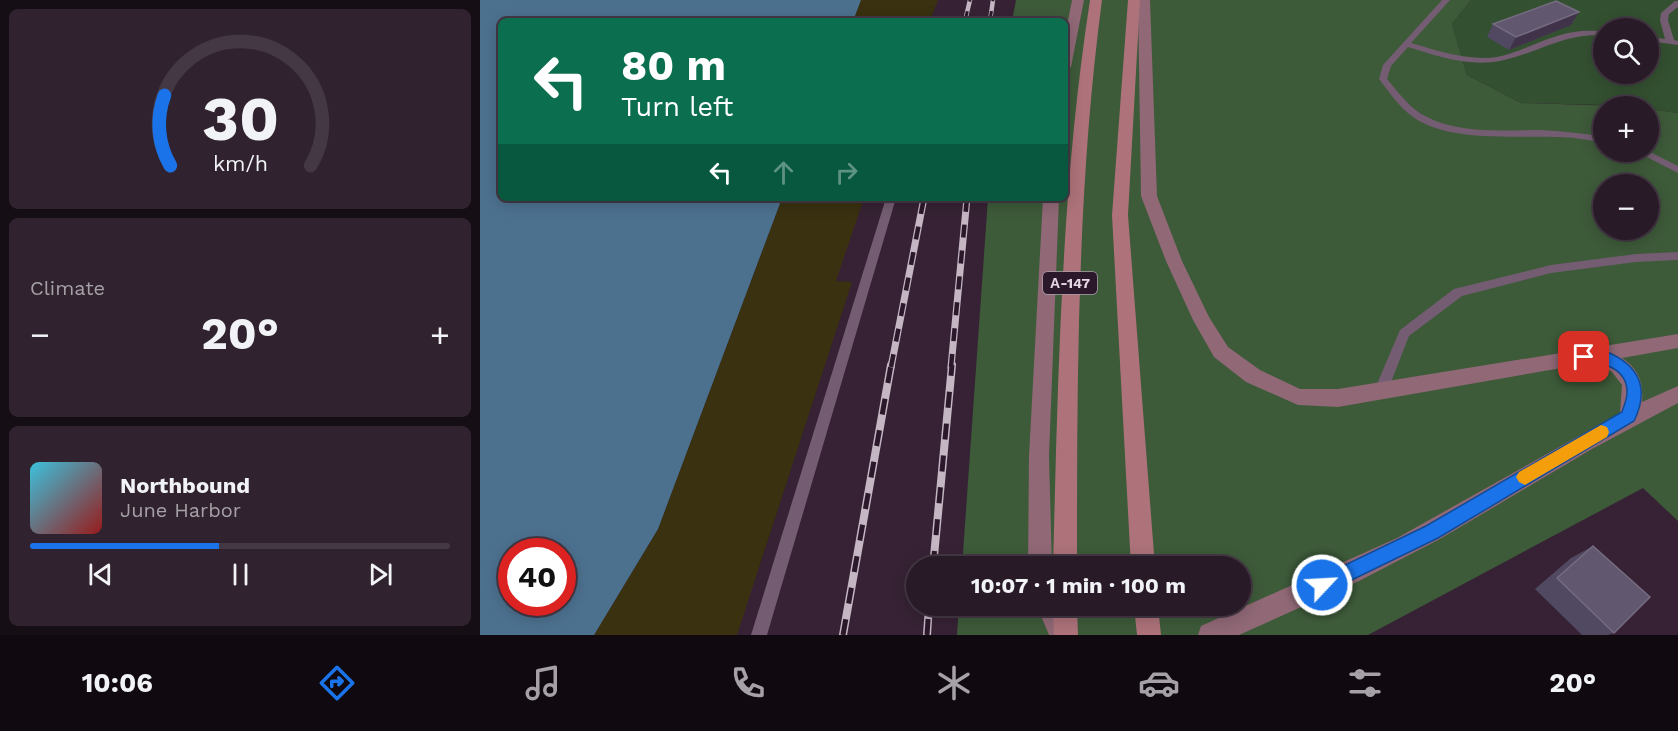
<!DOCTYPE html>
<meta charset="utf-8">
<style>
body{margin:0;font-family:"Work Sans",sans-serif;background:#30232f;color:#f1f3f6;height:100vh;display:flex;flex-direction:column;font-size:22px;white-space:nowrap}
*{box-sizing:border-box;margin:0}
p{font-size:20px;color:#a5a1a7}
.icon{flex:none;width:33px;height:33px;fill:none;stroke:currentColor;stroke-width:2;stroke-linecap:round;stroke-linejoin:round}
.map{position:relative;flex:1;overflow:hidden}
.panel{display:flex;flex-direction:column;gap:9px;padding:9px;background:#160e15;width:480px}
.panel>*{flex:none}
.hud{position:absolute;left:18px;top:18px;width:570px;height:183px;border-radius:9px;box-shadow:0 3px 15px #0003,0 0 0 2px #443844;background:#0b6e4f;color:#fff;overflow:hidden}
.buttons{position:absolute;left:1113px;top:18px;display:grid;gap:12px}
.buttons a{display:grid;place-items:center;width:66px;height:66px;border-radius:50%;background:#281a27;box-shadow:0 3px 15px #0003,0 0 0 2px #443844;font-size:30px}
.speed{position:absolute;left:18px;top:538px;display:flex;gap:12px;font-size:30px;font-weight:700;text-align:center}
.speed>*{display:grid;place-content:center;width:78px;height:78px;border-radius:50%;background:#281a27;box-shadow:0 3px 15px #0003,0 0 0 2px #443844;line-height:1}
.speed .limit{border:9px solid #d22;background:#fff;color:#111}
.pin{position:absolute;display:grid;place-items:center;width:51px;height:51px;color:#fff;margin:-26px;border-radius:12px;box-shadow:0 3px 9px #0006}
.me{position:absolute;width:66px;margin:-33px;rotate:65deg;stroke-linejoin:round;filter:drop-shadow(0 0 4px #0008)}
.turn{display:flex;align-items:center;gap:21px;height:126px;padding:0 24px;font-size:27px}
.turn .icon{width:78px;height:78px;stroke-width:2.5}
.turn b{display:block;font-size:42px;line-height:51px}
.lanes{display:flex;align-items:center;height:57px;padding:0 24px;background:#0003;justify-content:center;gap:30px;direction:ltr}
.lanes .off{opacity:.35}
.big{font-size:45px;font-weight:700;line-height:1.1}
.panel .widget{flex:1;display:flex;flex-direction:column;justify-content:center;gap:9px;min-width:0;padding:0 21px;border-radius:9px;background:#30232f}
.panel .dial{align-items:center;gap:0}
.dial svg{height:156px;overflow:visible;fill:none;stroke:#443844;stroke-width:7;stroke-linecap:round;text-anchor:middle}
.dial text{fill:#f1f3f6;stroke:none}
.song{display:flex;align-items:center;gap:18px}
.cover{width:72px;height:72px;border-radius:9px;background:linear-gradient(135deg,hsl(190 70% 55%),hsl(0 70% 35%))}
.played{height:6px;border-radius:3px;background:linear-gradient(90deg,#1a73e8 45%,#443844 45%)}
.keys{display:flex;justify-content:space-around;direction:ltr}
.heat{display:flex;justify-content:space-between;align-items:center;font-size:33px;direction:ltr}
.trip{position:absolute;left:426px;top:556px;width:345px;height:60px;border-radius:30px;background:#281a27;box-shadow:0 3px 15px #0003,0 0 0 2px #443844;font-weight:700;line-height:60px;text-align:center}
.dock{display:flex;height:96px;justify-content:space-around;align-items:center;background:#100a10;color:#a5a1a7}
.dock .icon{width:42px;height:42px}
.dock .current{color:#1a73e8}
.dock b{font-size:27px;color:#f1f3f6}
main{display:flex;flex:1;min-height:0}
.map>svg:first-child{display:block}
.green{fill:#335030;fill-rule:evenodd}
.forest{fill:#3d5a39;fill-rule:evenodd}
.sand{fill:#393110}
.water{fill:#4c718f;fill-rule:evenodd}
.lines{fill:none;stroke-linecap:round;stroke-linejoin:round}
.lane{fill:#745d72;fill-rule:evenodd}
.secondary{fill:#906876;fill-rule:evenodd}
.primary{fill:#ad727a;fill-rule:evenodd}
.rail-far2-casing{stroke:#c4b6c3;stroke-width:4.5}
.rail-far1-casing{stroke:#c4b6c3;stroke-width:7}
.rail-casing{stroke:#c4b6c3;stroke-width:8}
.rail-far2{stroke:#2b182a;stroke-width:3;stroke-dasharray:10;stroke-linecap:butt}
.rail-far1{stroke:#2b182a;stroke-width:4.5;stroke-dasharray:13;stroke-linecap:butt}
.rail{stroke:#2b182a;stroke-width:5;stroke-dasharray:16;stroke-linecap:butt}
.wall{fill:#514961}
.shaded-wall{fill:#403349}
.building{fill:#61586f;stroke:#766c81;stroke-width:1.5}
.route{fill:#1a73e8;stroke:#114b97;stroke-width:1.5}
.slow{fill:#f59e0b}
.labels{text-anchor:middle;stroke-width:6;stroke-linejoin:round;paint-order:stroke}
.shield{fill:#2b182a;stroke:#ad9eac;stroke-width:1.5}
.shield-label{font-size:14px;font-weight:bold;fill:#e5d8e4}
</style>
<main>
<section class="panel">
<div class="widget dial"><svg viewBox="0 0 100 80">
<path d="M14 69A42 42 0 1 1 86 69"/>
<path d="M14 69A42 42 0 0 1 11 33" stroke="#1a73e8"/>
<text x="50" y="56" font-size="32" font-weight="700">30</text>
<text x="50" y="72" font-size="11">km/h</text>
</svg></div>
<div class="widget"><p>Climate</p>
<div class="heat"><a>−</a><b class="big">20°</b><a>+</a></div>
</div>
<div class="widget">
<div class="song"><i class="cover"></i><div><b>Northbound</b><p>June Harbor</p></div></div>
<div class="played"></div>
<div class="keys"><svg class="icon" aria-label="previous" viewBox="0 0 24 24"><path d="M18 5L8 12l10 7zM5 5v14"/></svg><svg class="icon" aria-label="pause" viewBox="0 0 24 24"><path d="M8 5v14M16 5v14"/></svg><svg class="icon" aria-label="next" viewBox="0 0 24 24"><path d="M6 5l10 7-10 7zM19 5v14"/></svg></div>
</div>
</section>
<div class="map">
<svg width="1198" height="635" viewBox="0 0 1198 635">
<rect width="100%" height="100%" fill="#362234"/>
<path class="green" d="M991 0H1198V113L1169 109 1168 106 1041 103 987 75 972 24ZM1124 28H1168V74H1124Z"/>
<path class="forest" d="M536 0H991L972 24 987 75 1041 103 1142 106H1124V152H1168L1169 109 1198 113V521L1163 488 888 635H477L479 606H760V567H482L508 198H585V21H532ZM1124 184H1168V230H1124Z"/>
<g class="sand">
<polygon points="381,0 458,0 450,21 373,21"/>
<polygon points="302,198 384,198 356,281 372,282 257,635 114,635 178,529"/>
</g>
<path class="water" d="M0 0H381L373 21H21V198H302L178 529 114 635H0ZM32 552H82V603H32Z"/>
<g class="lines">
<g class="lane">
<path d="M962 0H970L931 43C959 51 988 61 1017 57 1037 53 1055 43 1074 37 1090 31 1106 30 1124 31V35C1080 34 1059 53 1020 61 989 67 957 56 928 47L911 66 907 79C919 93 930 109 947 117 980 134 1023 130 1060 130 1081 131 1102 133 1124 137V143C1108 140 1093 137 1078 137 1035 135 970 143 933 117 919 107 909 92 899 79L903 65Z"/>
<polygon points="1195,1 1198,1 1198,7 1189,14 1188,20 1194,40 1198,41 1198,45 1168,41 1168,37 1185,39 1180,20 1181,13"/>
<polygon points="1168,151 1198,166 1198,173 1157,152"/>
<polygon points="406,198 416,198 287,635 271,635"/>
<polygon points="1198,252 1198,260 1156,262 1071,273 982,296 929,336 906,395 901,397 896,395 894,391 920,330 974,289 1071,265 1156,254"/>
</g>
<g class="secondary">
<polygon points="592,0 604,0 591,67 585,71 585,36"/>
<path d="M658 0H670L677 196 702 261 729 317 748 347 780 370 820 389H858L1198 334V348L1142 358C1158 368 1164 383 1162 402L1198 386V403L1112 449 960 539 879 581 759 635H718L721 626 917 538 1140 413 1142 385 1132 372 1116 362 858 407 818 405 766 382 734 357 713 320 686 261 661 196Z"/>
<polygon points="563,198 579,198 569,456 572,567 548,567 549,456"/>
<polygon points="557,606 581,606 597,635 569,635"/>
</g>
<g class="primary">
<path d="M610 0H622C597 189 597 377 597 567H573C578 377 581 188 610 0Z"/>
<polygon points="648,0 660,0 648,215 675,567 651,567 632,215"/>
<polygon points="573,606 597,606 598,635 574,635"/>
<polygon points="654,606 678,606 681,635 657,635"/>
</g>
<g class="rail-far2-casing">
<g id="rail-far2">
<polyline points="485,21 490,0"/>
<polyline points="510,21 513,0"/>
</g>
</g>
<g class="rail-far1-casing">
<g id="rail-far1">
<polyline points="411,367 444,198"/>
<polyline points="471,367 487,198"/>
</g>
</g>
<g class="rail-casing">
<g id="rail">
<polyline points="453,567 472,365"/>
<polyline points="363,635 411,365"/>
<polyline points="447,635 449,606"/>
</g>
</g>
<use href="#rail-far2" class="rail-far2"/>
<use href="#rail-far1" class="rail-far1"/>
<use href="#rail" class="rail"/>
</g>
<g class="wall">
<polygon points="1099,12 1091,25 1029,50 1007,37 1013,24"/>
<polygon points="1113,546 1134,633 1128,635 1102,635 1055,589 1091,558"/>
</g>
<polygon class="shaded-wall" points="1099,12 1091,25 1029,50 1036,37"/>
<g class="building">
<polygon points="1076,1 1099,12 1036,37 1013,24"/>
<polygon points="1113,546 1170,597 1134,633 1077,578"/>
</g>
<path class="route" d="M1119 349C1155 361 1172 384 1154 421L958 538 849 591 842 594 836 591 833 585 836 579 946 526 1142 412C1144 406 1147 399 1147 393 1148 370 1123 360 1104 363L1097 357 1099 353Z"/>
<polygon class="slow" points="1121,425 1127,427 1129,432 1127,437 1050,482 1045,485 1039,482 1036,477 1039,472"/>
<g class="labels">
<rect class="shield" x="563" y="272" width="54" height="22" rx="4.5"/>
<g class="shield-label">
<text x="590" y="288">А-147</text>
</g>
</g>
</svg>
<div class="buttons">
<a><svg class="icon" aria-label="search" viewBox="0 0 24 24"><circle cx="10" cy="10" r="6"/><path d="M15 15l6 6"/></svg></a>
<a>+</a>
<a>−</a>
</div>
<div class="speed"><div class="limit">40</div></div>
<div class="pin" style="left:1104px;top:357px;background:#d93025"><svg class="icon" aria-label="arrive" viewBox="0 0 24 24"><path d="M6 21V4h12l-3 4 3 4H6"/></svg></div>
<svg class="me" style="left:842px;top:585px" viewBox="-20 -20 40 40"><circle r="17" fill="#1a73e8" stroke="#fff" stroke-width="3"/><path d="M0-11L8 9 0 5-8 9z" fill="#fff"/></svg>
<div class="trip">10:07 · 1 min · 100 m</div>
<div class="hud">
<div class="turn"><svg class="icon" aria-label="left" viewBox="0 0 24 24"><path d="M17 20v-9H6M10 6l-5 5 5 5"/></svg><div><b>80 m</b>Turn left</div></div>
<div class="lanes"><svg class="icon" aria-label="left" viewBox="0 0 24 24"><path d="M17 20v-9H6M10 6l-5 5 5 5"/></svg><svg class="icon off" aria-label="ahead" viewBox="0 0 24 24"><path d="M12 20V5M6 11l6-6 6 6"/></svg><svg class="icon off" aria-label="right" viewBox="0 0 24 24"><path d="M7 20v-9h11M14 6l5 5-5 5"/></svg></div>
</div>
</div>
</main>
<nav class="dock">
<b>10:06</b>
<svg class="icon current" aria-label="directions" viewBox="0 0 24 24"><path d="M12 3l9 9-9 9-9-9zM9 14v-3h6M13 9l2 2-2 2"/></svg>
<svg class="icon" aria-label="music" viewBox="0 0 24 24"><path d="M9 18V5l10-2v13"/><circle cx="6" cy="18" r="3"/><circle cx="16" cy="16" r="3"/></svg>
<svg class="icon" aria-label="phone" viewBox="0 0 24 24"><path d="M5 4h4l2 5-3 2q2 4 5 5l2-3 5 2v4C11 20 4 13 5 4z"/></svg>
<svg class="icon" aria-label="climate" viewBox="0 0 24 24"><path d="M12 3v18M4 7l16 10M4 17L20 7"/></svg>
<svg class="icon" aria-label="car" viewBox="0 0 24 24"><path d="M5 17H2v-5l4-1 3-4h7l3 4 3 1v5h-3M9 17h6M6 11h13"/><circle cx="7" cy="17" r="2"/><circle cx="17" cy="17" r="2"/></svg>
<svg class="icon" aria-label="filters" viewBox="0 0 24 24"><path d="M4 7h16M4 17h16"/><circle cx="9" cy="7" r="2"/><circle cx="15" cy="17" r="2"/></svg>
<b>20°</b>
</nav>
